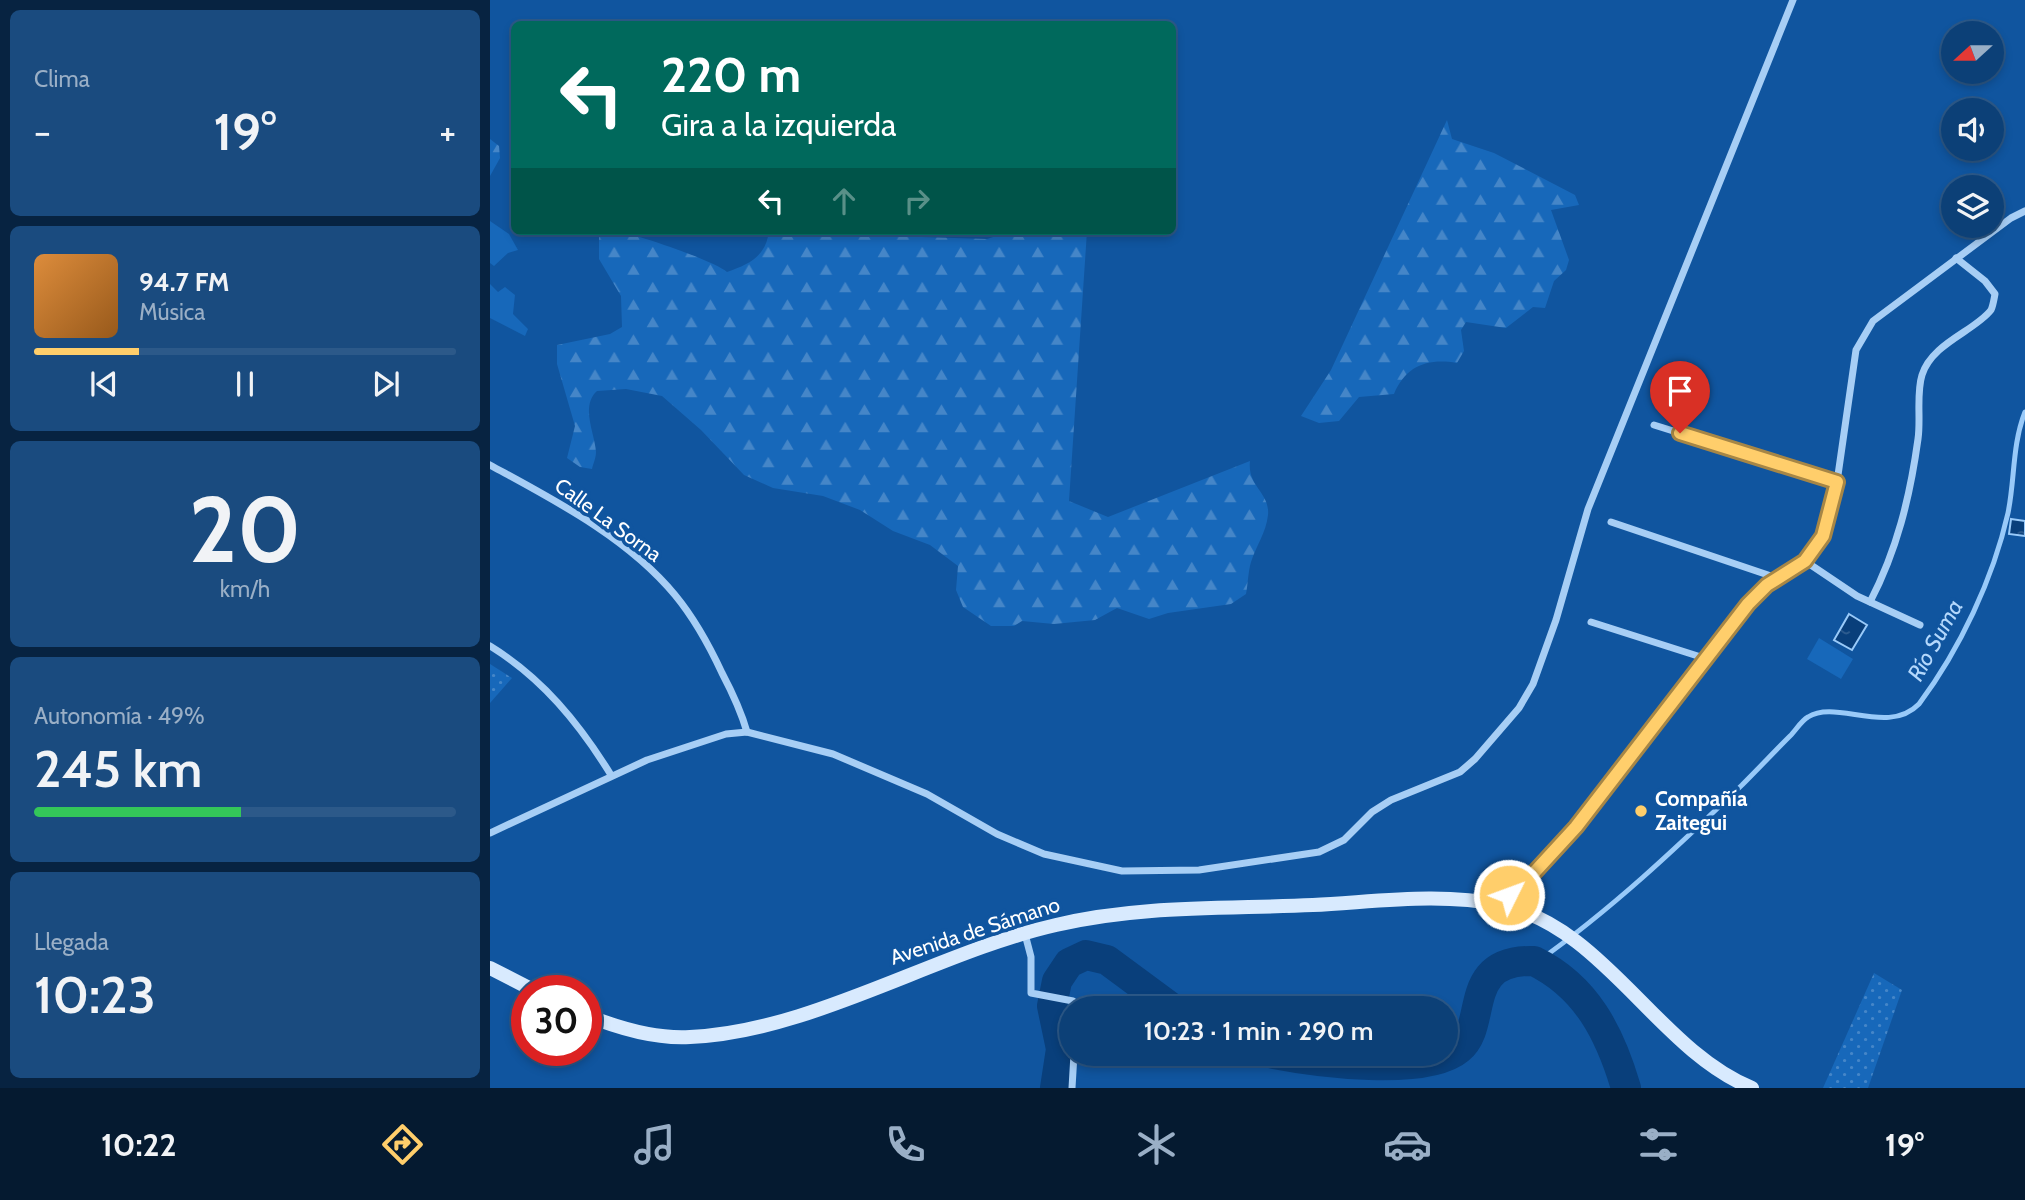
<!DOCTYPE html>
<html lang="es">
<meta charset="utf-8">
<style>
body{margin:0;font-family:Cabin,sans-serif;background:#1a4b7f;color:#f1f3f6;height:100vh;display:flex;flex-direction:column;font-size:26px;white-space:nowrap}
*{box-sizing:border-box;margin:0}
p{font-size:23px;color:#9aafc6}
.icon{flex:none;width:38px;height:38px;fill:none;stroke:currentColor;stroke-width:2;stroke-linecap:round;stroke-linejoin:round}
.map{position:relative;flex:1;overflow:hidden}
.drawer{display:flex;flex-direction:column;gap:10px;padding:10px;background:#072341;width:490px}
.drawer>*{flex:none}
.hud{position:absolute;left:21px;top:21px;width:665px;height:214px;border-radius:10px;box-shadow:0 4px 10px #0003,0 0 0 2px #2c5989;background:#00695c;color:#fff;overflow:hidden}
.needle{width:46px;rotate:249deg}
.tools{position:absolute;left:1451px;top:21px;display:grid;gap:14px}
.tools a{display:grid;place-items:center;width:63px;height:63px;border-radius:50%;background:#0c4077;box-shadow:0 4px 10px #0003,0 0 0 2px #2c5989;font-size:35px}
.speed{position:absolute;left:21px;top:975px;display:flex;gap:14px;font-size:35px;font-weight:700;text-align:center}
.speed>*{display:grid;place-content:center;width:91px;height:91px;border-radius:50%;background:#0c4077;box-shadow:0 4px 10px #0003,0 0 0 2px #2c5989;line-height:1}
.speed .limit{border:10px solid #d22;background:#fff;color:#111}
.pin{position:absolute;display:grid;place-items:center;width:60px;height:60px;color:#fff;margin:-72px -30px;border-radius:50% 50% 50% 0;rotate:-45deg;box-shadow:0 0 7px #0007}
.pin .icon{rotate:45deg}
.me{position:absolute;width:77px;margin:-38px;rotate:48deg;stroke-linejoin:round;filter:drop-shadow(0 0 5px #0008)}
.turn{display:flex;align-items:center;gap:24px;height:147px;padding:0 35px;font-size:32px}
.turn .icon{width:91px;height:91px;stroke-width:2.5}
.turn b{display:block;font-size:49px;line-height:60px}
.lanes{display:flex;align-items:center;height:66px;padding:0 35px;background:#0003;justify-content:center;gap:35px;direction:ltr}
.lanes .off{opacity:.35}
.big{font-size:52px;font-weight:600;line-height:1.1}
.drawer .tile{flex:1;display:flex;flex-direction:column;justify-content:center;gap:10px;min-width:0;padding:0 24px;border-radius:10px;background:#1a4b7f}
.drawer .dial{align-items:center;gap:0}
.dial b{font-size:91px;line-height:1}
.song{display:flex;align-items:center;gap:21px}
.cover{width:84px;height:84px;border-radius:10px;background:linear-gradient(135deg,hsl(30 70% 55%),hsl(30 70% 35%))}
.played{height:7px;border-radius:4px;background:linear-gradient(90deg,#ffce6b 25%,#2c5989 25%)}
.keys{display:flex;justify-content:space-around;direction:ltr}
.heat{display:flex;justify-content:space-between;align-items:center;font-size:38px;direction:ltr}
.charge{height:10px;border-radius:5px;background:linear-gradient(90deg,#34c759 49%,#2c5989 0)}
.trip{position:absolute;left:569px;top:996px;width:399px;height:70px;border-radius:35px;background:#0c4077;box-shadow:0 4px 10px #0003,0 0 0 2px #2c5989;font-weight:600;line-height:70px;text-align:center}
.tabs{display:flex;height:112px;justify-content:space-around;align-items:center;background:#051a30;color:#9aafc6}
.tabs .icon{width:49px;height:49px}
.tabs .active{color:#ffce6b}
.tabs b{font-size:32px;color:#f1f3f6}
main{display:flex;flex:1;min-height:0}
.map>svg:first-child{display:block}
.green{fill:#1768ba}
.forest{fill:url(#forest-firs)}
.park{fill:url(#park-dots)}
.water{fill:url(#water-ripples);stroke:#99caf9;stroke-width:2}
.lines{fill:none;stroke-linecap:round;stroke-linejoin:round}
.stream{stroke:#99caf9;stroke-width:5}
.river{stroke:#093f7b;stroke-width:30}
.street{stroke:#a7cef5;stroke-width:7}
.secondary{stroke:#d8eafe;stroke-width:14}
.route-casing{stroke:#a68646;stroke-width:18}
.route{stroke:#ffce6b;stroke-width:12}
.poi-dot{fill:#ffce6b;stroke:#10559f;stroke-width:2.5}
.labels{text-anchor:middle;stroke-width:7;stroke-linejoin:round;paint-order:stroke}
.street-label{font-size:21px;fill:#fff;stroke:#10559f}
.poi-label{font-size:21px;font-weight:bold;fill:#fff;stroke:#10559f;text-anchor:start}
.water-label{font-size:23px;font-style:italic;fill:#b4d8fc;stroke:#10559f}
</style>
<main>
<section class="drawer">
<div class="tile"><p>Clima</p>
<div class="heat"><a>−</a><b class="big">19°</b><a>+</a></div>
</div>
<div class="tile">
<div class="song"><i class="cover"></i><div><b>94.7 FM</b><p>Música</p></div></div>
<div class="played"></div>
<div class="keys"><svg class="icon" aria-label="previous" viewBox="0 0 24 24"><path d="M18 5L8 12l10 7zM5 5v14"/></svg><svg class="icon" aria-label="pause" viewBox="0 0 24 24"><path d="M8 5v14M16 5v14"/></svg><svg class="icon" aria-label="next" viewBox="0 0 24 24"><path d="M6 5l10 7-10 7zM19 5v14"/></svg></div>
</div>
<div class="tile dial"><b>20</b><p>km/h</p></div>
<div class="tile"><p>Autonomía · 49%</p><b class="big">245 km</b><div class="charge"></div></div>
<div class="tile"><p>Llegada</p><b class="big">10:23</b></div>
</section>
<div class="map">
<svg width="1535" height="1088" viewBox="0 0 1535 1088">
<defs>
<pattern id="forest-firs" width="22" height="20" patternUnits="userSpaceOnUse" patternTransform="scale(1.75)"><rect width="22" height="20" fill="#1768ba"/><path d="M5 1l3.5 6h-7zM16 11l3.5 6h-7z" fill="#4586c8"/></pattern>
<pattern id="park-dots" width="8" height="8" patternUnits="userSpaceOnUse" patternTransform="scale(1.75)"><rect width="8" height="8" fill="#1768ba"/><path d="M2 2h.1M6 6h.1" fill="none" stroke="#4586c8" stroke-width="1.8" stroke-linecap="round"/></pattern>
<pattern id="water-ripples" width="26" height="14" patternUnits="userSpaceOnUse" patternTransform="scale(1.75)"><rect width="26" height="14" fill="#093f7b"/><path d="M2 4q2-2 4 0t4 0M15 11q2-2 4 0t4 0" fill="none" stroke="#2e5c8f"/></pattern>
</defs>
<rect width="100%" height="100%" fill="#10559f"/>
<g class="green">
<polygon points="0,221 19,234 28,250 18,253 4,266 0,263"/>
<polygon points="0,284 8,292 15,287 25,295 23,314 38,329 35,336 0,318"/>
<polygon points="1329,638 1363,659 1351,679 1317,659"/>
</g>
<g class="forest">
<path d="M957 120 962 139 1004 153 1085 195 1089 205 1061 210 1079 260 1076 270 1064 281 1055 308 1043 307 1016 328 976 322 971 330 974 351 967 363C937 358 916 366 904 394L869 397 849 421 829 423 811 416 841 370Z"/>
<polygon points="0,139 9,146 10,158 0,176"/>
<path d="M122 231C139 231 225 261 237 272 260 264 276 256 279 231H415L431 237 497 239 522 231H597L579 501 618 517 760 461C757 487 780 492 778 515 776 533 766 546 761 562 758 572 758 584 756 594L741 604 678 613 659 619 627 608 605 620 564 624 532 621 524 626H501L473 607 466 590 468 566 440 545 403 531 370 510 333 496 283 488 254 475 211 430 172 396 136 389 107 391C90 406 105 434 106 452 106 458 103 464 102 469L90 467 77 458 85 426 67 364V345L120 334 132 327 131 296 109 259V237Z"/>
</g>
<g class="park">
<polygon points="0,664 22,678 0,703"/>
<polygon points="1384,973 1412,990 1378,1088 1333,1088"/>
</g>
<g class="water">
<polygon points="1521,519 1535,521 1535,536 1519,534"/>
<polygon points="1359,614 1377,625 1362,650 1344,640"/>
</g>
<g class="lines">
<path class="stream" d="M1047 962C1122 909 1186 848 1252 785 1268 769 1284 752 1300 736 1306 730 1311 721 1318 717 1346 699 1398 736 1429 704 1470 649 1503 579 1518 513 1525 479 1522 445 1535 412"/>
<g class="river">
<path d="M784 1054C825 1062 936 1077 969 1049 999 1025 970 959 1044 961 1097 987 1120 1034 1136 1088"/>
<polyline points="565,1088 571,1049 562,1006 567,981 579,963 596,955 617,960 682,1008"/>
</g>
<g class="street">
<polyline points="1164,425 1347,482"/>
<path d="M0 465C64 500 137 537 185 595 204 618 219 645 232 673 242 692 251 711 257 732"/>
<polyline points="1121,522 1287,578"/>
<polyline points="1315,561 1367,596 1430,625"/>
<path d="M1380 602C1407 550 1420 497 1428 439 1431 419 1426 394 1432 375 1442 343 1485 331 1501 310 1503 306 1504 299 1505 294L1495 281 1466 258"/>
<polyline points="1101,622 1214,658"/>
<path d="M0 646C52 678 89 723 121 775"/>
<polyline points="0,833 157,760 236,734 257,732 343,754 437,794 507,834 554,854 632,871 709,870 829,852 854,840 882,812 901,800 970,772 985,759 1029,708 1043,684 1066,620 1098,509 1303,0"/>
<polyline points="1007,904 1030,887 1086,827 1258,605 1277,585 1315,561 1333,536 1347,482 1366,350 1383,321 1521,218 1535,211"/>
<polyline points="535,934 541,957 541,993 583,1001 583,1008"/>
<polyline points="582,1088 584,1054"/>
</g>
<g class="secondary">
<polyline points="0,968 43,990"/>
<path d="M96 1015C128 1028 166 1039 200 1037 321 1032 447 952 566 925 649 905 738 909 823 905 885 902 950 892 1011 905 1115 927 1167 1049 1262 1088"/>
</g>
</g>
<g class="lines">
<g class="route-casing">
<polyline id="route" points="1019,895 1031,887 1086,827 1258,604 1277,585 1315,561 1333,536 1347,482 1190,433"/>
</g>
<use href="#route" class="route"/>
</g>
<circle class="poi-dot" cx="1151" cy="811" r="7"/>
<g class="labels">
<g class="street-label">
<text transform="translate(118 520) rotate(36)" y="7">Calle La Sorna</text>
<text transform="translate(485 931) rotate(-18)" y="7">Avenida de Sámano</text>
</g>
<g class="poi-label">
<text x="1165" y="806">Compañía<tspan x="1165" dy="24">Zaitegui</tspan></text>
</g>
<g class="water-label">
<text transform="translate(1445 640) rotate(-61)" y="8">Río Suma</text>
</g>
</g>
</svg>
<div class="tools">
<a><svg class="needle" viewBox="-14 -14 28 28"><path d="M0-13l5 13h-10z" fill="#e53935"/><path d="M0 13l5-13h-10z" fill="#9aafc6"/></svg></a>
<a><svg class="icon" aria-label="sound" viewBox="0 0 24 24"><path d="M4 9h4l5-4v14l-5-4H4zM17 9q2 3 0 6"/></svg></a>
<a><svg class="icon" aria-label="layers" viewBox="0 0 24 24"><path d="M12 4l9 5-9 5-9-5zM3 14l9 5 9-5"/></svg></a>
</div>
<div class="speed"><div class="limit">30</div></div>
<div class="pin" style="left:1190px;top:433px;background:#d93025"><svg class="icon" aria-label="arrive" viewBox="0 0 24 24"><path d="M6 21V4h12l-3 4 3 4H6"/></svg></div>
<svg class="me" style="left:1019px;top:895px" viewBox="-20 -20 40 40"><circle r="17" fill="#ffce6b" stroke="#fff" stroke-width="3"/><path d="M0-11L8 9 0 5-8 9z" fill="#fff"/></svg>
<div class="trip">10:23 · 1 min · 290 m</div>
<div class="hud">
<div class="turn"><svg class="icon" aria-label="left" viewBox="0 0 24 24"><path d="M17 20v-9H6M10 6l-5 5 5 5"/></svg><div><b>220 m</b>Gira a la izquierda</div></div>
<div class="lanes"><svg class="icon" aria-label="left" viewBox="0 0 24 24"><path d="M17 20v-9H6M10 6l-5 5 5 5"/></svg><svg class="icon off" aria-label="ahead" viewBox="0 0 24 24"><path d="M12 20V5M6 11l6-6 6 6"/></svg><svg class="icon off" aria-label="right" viewBox="0 0 24 24"><path d="M7 20v-9h11M14 6l5 5-5 5"/></svg></div>
</div>
</div>
</main>
<nav class="tabs">
<b>10:22</b>
<svg class="icon active" aria-label="directions" viewBox="0 0 24 24"><path d="M12 3l9 9-9 9-9-9zM9 14v-3h6M13 9l2 2-2 2"/></svg>
<svg class="icon" aria-label="music" viewBox="0 0 24 24"><path d="M9 18V5l10-2v13"/><circle cx="6" cy="18" r="3"/><circle cx="16" cy="16" r="3"/></svg>
<svg class="icon" aria-label="phone" viewBox="0 0 24 24"><path d="M5 4h4l2 5-3 2q2 4 5 5l2-3 5 2v4C11 20 4 13 5 4z"/></svg>
<svg class="icon" aria-label="climate" viewBox="0 0 24 24"><path d="M12 3v18M4 7l16 10M4 17L20 7"/></svg>
<svg class="icon" aria-label="car" viewBox="0 0 24 24"><path d="M5 17H2v-5l4-1 3-4h7l3 4 3 1v5h-3M9 17h6M6 11h13"/><circle cx="7" cy="17" r="2"/><circle cx="17" cy="17" r="2"/></svg>
<svg class="icon" aria-label="filters" viewBox="0 0 24 24"><path d="M4 7h16M4 17h16"/><circle cx="9" cy="7" r="2"/><circle cx="15" cy="17" r="2"/></svg>
<b>19°</b>
</nav>
